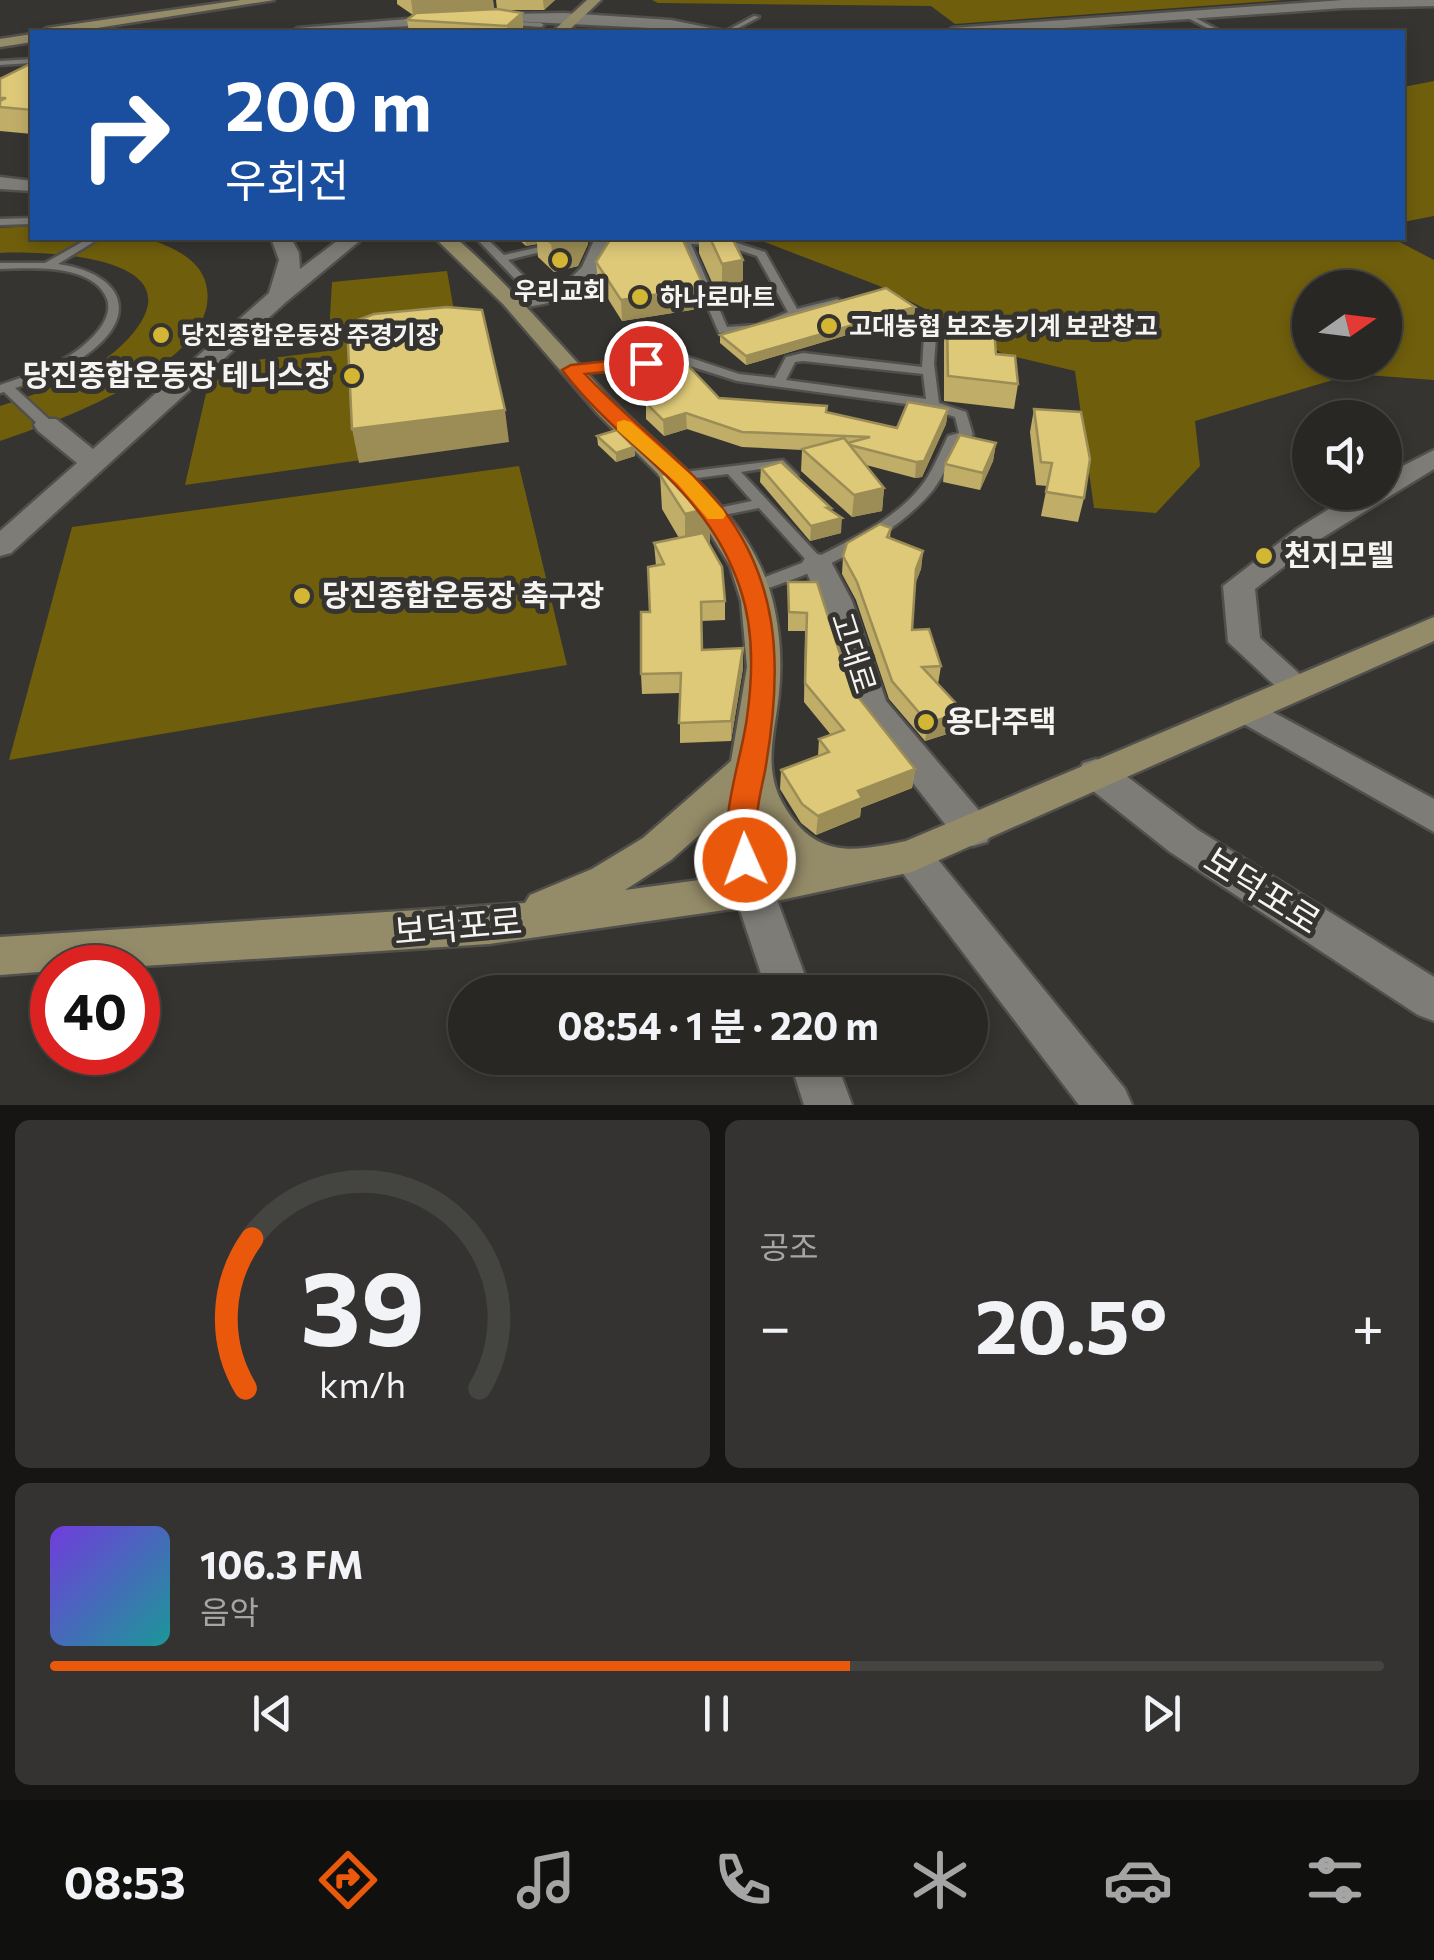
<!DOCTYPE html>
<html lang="ko">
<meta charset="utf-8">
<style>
body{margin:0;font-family:Commissioner,"Noto Sans KR",sans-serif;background:#343331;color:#f1f3f6;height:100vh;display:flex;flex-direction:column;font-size:38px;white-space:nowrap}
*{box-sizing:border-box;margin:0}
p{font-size:32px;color:#a5a5a6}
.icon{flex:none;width:55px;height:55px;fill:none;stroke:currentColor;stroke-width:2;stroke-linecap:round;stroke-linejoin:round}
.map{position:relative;height:1105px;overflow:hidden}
.side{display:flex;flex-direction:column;gap:15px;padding:15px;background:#161514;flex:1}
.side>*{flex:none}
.hud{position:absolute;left:30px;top:30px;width:1375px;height:210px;border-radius:0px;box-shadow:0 5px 15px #0003,0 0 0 2px #444441;background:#1a4fa0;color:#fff;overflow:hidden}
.needle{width:65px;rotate:76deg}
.buttons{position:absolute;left:1292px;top:270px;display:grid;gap:20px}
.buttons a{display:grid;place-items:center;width:110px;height:110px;border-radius:50%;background:#282724;box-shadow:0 5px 15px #0003,0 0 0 2px #444441;font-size:50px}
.speed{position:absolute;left:30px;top:945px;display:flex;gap:20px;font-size:50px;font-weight:700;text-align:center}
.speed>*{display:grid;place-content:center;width:130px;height:130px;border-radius:50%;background:#282724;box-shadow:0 5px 15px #0003,0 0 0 2px #444441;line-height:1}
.speed .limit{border:15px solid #d22;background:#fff;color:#111}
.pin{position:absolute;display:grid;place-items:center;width:85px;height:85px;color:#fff;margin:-42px;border:5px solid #fff;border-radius:50%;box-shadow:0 2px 10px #0007}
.me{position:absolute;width:110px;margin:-55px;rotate:358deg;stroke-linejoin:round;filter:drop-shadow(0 0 8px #0008)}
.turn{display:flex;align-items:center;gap:35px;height:210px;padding:0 30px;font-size:45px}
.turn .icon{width:130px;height:130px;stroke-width:2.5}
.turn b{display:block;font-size:70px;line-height:85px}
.big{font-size:75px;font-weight:700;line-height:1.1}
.side .widget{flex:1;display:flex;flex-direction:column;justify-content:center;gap:15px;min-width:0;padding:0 35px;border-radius:15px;background:#343331}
.side .dial{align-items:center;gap:0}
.dial svg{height:260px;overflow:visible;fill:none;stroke:#444441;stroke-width:7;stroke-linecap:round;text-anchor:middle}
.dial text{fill:#f1f3f6;stroke:none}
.song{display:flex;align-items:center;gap:30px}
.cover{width:120px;height:120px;border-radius:15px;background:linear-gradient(135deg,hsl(260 70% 55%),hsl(180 70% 35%))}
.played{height:10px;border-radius:5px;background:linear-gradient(90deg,#ea580c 60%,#444441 60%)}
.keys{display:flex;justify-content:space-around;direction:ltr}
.heat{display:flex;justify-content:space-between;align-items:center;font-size:55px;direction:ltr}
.side .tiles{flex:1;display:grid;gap:15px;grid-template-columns:1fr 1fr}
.widget:last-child{grid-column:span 2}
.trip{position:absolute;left:448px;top:975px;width:540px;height:100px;border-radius:50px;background:#282724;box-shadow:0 5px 15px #0003,0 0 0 2px #444441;font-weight:700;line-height:100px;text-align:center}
.tab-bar{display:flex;height:160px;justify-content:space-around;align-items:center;background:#10100e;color:#a5a5a6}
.tab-bar .icon{width:70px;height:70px}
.tab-bar .active{color:#ea580c}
.tab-bar b{font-size:45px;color:#f1f3f6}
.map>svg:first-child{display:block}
.green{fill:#6f5e0c;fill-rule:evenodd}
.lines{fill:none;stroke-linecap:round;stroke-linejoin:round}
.lane-casing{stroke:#51504c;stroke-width:5}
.street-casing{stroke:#51504c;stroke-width:5}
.secondary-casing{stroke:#51504c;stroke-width:5}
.lane{fill:#7d7c77;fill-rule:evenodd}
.street{fill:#7d7c77;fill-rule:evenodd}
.secondary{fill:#948b68;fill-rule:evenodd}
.wall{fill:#bfad68}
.shaded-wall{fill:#9b8d55}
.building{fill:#dec979;stroke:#9b8d55;stroke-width:2.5}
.route{fill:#ea580c;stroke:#983908;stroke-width:2.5}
.slow{fill:#f59e0b}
.poi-dot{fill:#d4b635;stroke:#353430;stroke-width:4}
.labels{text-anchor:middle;stroke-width:10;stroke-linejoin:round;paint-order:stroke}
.far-poi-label{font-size:25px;font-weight:bold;fill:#f5f4f2;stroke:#353430;text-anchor:start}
.poi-label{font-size:30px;font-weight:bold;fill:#f5f4f2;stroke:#353430;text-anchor:start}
.street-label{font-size:30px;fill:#f5f4f2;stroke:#353430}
.near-street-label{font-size:35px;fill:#f5f4f2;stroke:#353430}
</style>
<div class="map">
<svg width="1434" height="1105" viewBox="0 0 1434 1105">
<rect width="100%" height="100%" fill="#353430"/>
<g class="green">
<polygon points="652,0 1284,0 955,24 931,6 658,3"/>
<polygon points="1434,81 1434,216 1403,222 1403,87"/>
<path d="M32 226V238H145C171 246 203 259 207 289 219 364 54 423 0 441V406C46 391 103 371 134 332 196 254 39 251 0 253V228Z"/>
<path d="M754 238H1392L1434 260V380L1353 374 1195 421 1200 466 1156 513 1094 508 1075 371 1003 354 952 322 877 285ZM1310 288H1385V362H1310Z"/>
<polygon points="447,271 458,333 495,441 185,485 207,389 239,362 328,351 332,282"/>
<polygon points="519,466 567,665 9,760 72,527"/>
</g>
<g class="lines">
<g class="lane-casing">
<g id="lane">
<polygon points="1186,15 1190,15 1222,32 1215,32 1186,17"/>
<polygon points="754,16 759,17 731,32 724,32"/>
<polygon points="505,21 541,23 544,25 541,27 503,24"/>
<polygon points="32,59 32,63 0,65 0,61"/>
<polygon points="32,218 32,224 0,225 0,219"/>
<path d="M89 238H100L58 264C121 273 143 314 86 355 65 370 39 380 15 388L52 422 54 425 52 428H42L4 392 0 393V385C29 375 61 365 84 345 97 334 113 316 107 299 93 263 31 268 0 269V263H45Z"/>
<polygon points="476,238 486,238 504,255 581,238 597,238 508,260 540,293 542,295 536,298 532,297"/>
<path d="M678 238 725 239 765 252 797 309 837 299 843 302 798 315 763 330 719 333ZM691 244 724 245 757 256 788 312 757 325 727 327Z"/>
<path d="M930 334 936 337 934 364 939 403 966 412 973 435 958 442C951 458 944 475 933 490 893 539 812 576 752 593L747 592 744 588 747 584 807 561 759 508 714 517 709 516 707 513 709 510 752 501 728 474 681 480 676 479 674 476 676 473 783 460 798 475 796 478H786L775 467 741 472 819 556C857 537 903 515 927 478 935 465 941 450 948 436L959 433 955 417 921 406 737 381 684 364 571 374 565 370 571 366 685 356 739 374 775 378 786 357 803 353 922 367 924 337ZM803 361 923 374 926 399 786 380 795 362Z"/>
</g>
</g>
<g class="street-casing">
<g id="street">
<polygon points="1343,0 1434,0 1434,6 1343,8 1004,32 946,32 953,28"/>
<polygon points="564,13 671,20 730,32 511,21 291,32 298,28 457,15"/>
<polygon points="0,177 32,181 32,191 0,189"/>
<polygon points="271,238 291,238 299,253 300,269 341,238 363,238 286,302 11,553 0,556 0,531 77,463 38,431 34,425 38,419 56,419 93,449 269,293 279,260"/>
<path d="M595 238H615C606 251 606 268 595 280 579 298 528 311 505 306L502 301 505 296 571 278 582 267Z"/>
<polygon points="1434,450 1434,469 1317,541 1255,589 1260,638 1314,687 1309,695 1297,699 1285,695 1228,642 1223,586 1297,529 1356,492 1385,492 1385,475"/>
<polygon points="817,554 828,556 852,601 886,701 987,820 992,831 987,842 973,846 959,842 853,706 820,601 802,563 806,556"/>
<polygon points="1247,698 1434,799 1434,832 1235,719 1230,710 1235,701"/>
<polygon points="1096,759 1109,763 1198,830 1434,977 1434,1021 1418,1015 1170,852 1083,783 1078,773 1083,763"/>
<polygon points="912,840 926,845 1125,1089 1132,1105 1079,1105 898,867 892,856 898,845"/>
<polygon points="753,872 767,877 773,889 811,992 767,992 733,889 739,877"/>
<polygon points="789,1058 835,1058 852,1105 804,1105"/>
</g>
</g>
<g class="secondary-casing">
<g id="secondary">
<polygon points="241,0 274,0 72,32 40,32 47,28"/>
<polygon points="587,0 601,0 567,32 552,32"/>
<polygon points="32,34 32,42 0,47 0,39"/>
<path d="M435 238H456C512 287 558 343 609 397 670 460 751 512 773 602 780 631 782 663 779 693 775 735 761 770 786 809 818 860 856 851 906 841L1434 617V641L912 872 753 906 489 944 112 968H52V971L0 975V937L525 903 530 895 592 869 643 838 731 761 747 667 741 601 730 566 699 515 598 414 504 305ZM723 814V844L729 876 625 890 671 860ZM761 835 793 864 767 869Z"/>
</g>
</g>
<use href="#lane" class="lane"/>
<use href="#street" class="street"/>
<use href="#secondary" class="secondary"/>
</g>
<g class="wall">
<polygon points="397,0 493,0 494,9 497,9 496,0 555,0 544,10 502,10 522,13 523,29 520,32 409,32 407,20 413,15 397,4"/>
<polygon points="32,63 32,134 0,131 0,79"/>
<polygon points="517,238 588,238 588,244 578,266 554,272 538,257 537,244 526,246"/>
<polygon points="699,238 732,238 743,302 722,305 699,253"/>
<polygon points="596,262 704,308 622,321 598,283"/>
<polygon points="915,307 914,315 746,365 720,343 720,335"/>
<polygon points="947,319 978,328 1018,384 1014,409 944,401 944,342"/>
<polygon points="636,366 719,398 827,412 897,428 948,409 946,424 922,477 915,478 866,465 884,488 882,511 852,517 801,471 802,450 742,447 687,429 664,436 646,419 646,403 654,401 636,381"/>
<polygon points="1034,409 1084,498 1078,522 1041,516 1047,486 1036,485 1030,432"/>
<polygon points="597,436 634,447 635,456 616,462 598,445"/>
<polygon points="996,443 993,461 980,490 943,482 945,464"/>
<polygon points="761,468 830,511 841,533 810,541 760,482"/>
<polygon points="660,475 710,542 708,543 725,601 725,620 701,621 702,650 743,648 743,668 731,741 680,743 680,693 642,694 641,674 656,566 654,543 679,538 662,509"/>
<polygon points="891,528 890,538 923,551 921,569 915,584 912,630 941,666 938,684 964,712 960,730 925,741 889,699 856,600 842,574 843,556"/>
<polygon points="788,582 851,688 915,769 912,788 861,808 860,817 816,835 801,823 780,789 781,770 818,756 819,739 831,735 804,702 805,631 788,631"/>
</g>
<g class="shaded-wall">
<polygon points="411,0 493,0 494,10 413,15"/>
<polygon points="543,0 555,0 544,10"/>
<polygon points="522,13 523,29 520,32 508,32 507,26"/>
<polygon points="525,238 536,238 537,244 526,246"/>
<polygon points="575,238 588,238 588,244 578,266 554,272 551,243"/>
<polygon points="743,260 743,302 722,305 722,264"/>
<polygon points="704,287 704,308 622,321 621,300"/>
<polygon points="915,307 914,315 746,365 746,356"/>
<polygon points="948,409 946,424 922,477 915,478 916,462"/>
<polygon points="505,410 509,442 359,463 352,429"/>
<polygon points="686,413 687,429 664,436 663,420"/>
<polygon points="996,443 993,461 980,490 983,473"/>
<polygon points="634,447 635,456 616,462 616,453"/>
<polygon points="884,488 882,511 852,517 854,495"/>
<polygon points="710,508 710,542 685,548 685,514"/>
<polygon points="827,508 831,508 830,521 842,518 841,533 810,541 811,526"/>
<polygon points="923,551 921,569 914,587 916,569"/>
<polygon points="743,648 743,668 731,741 731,721"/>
<polygon points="964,712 960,730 925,741 928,723"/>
<polygon points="915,769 912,788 861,808 860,817 816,835 818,816 858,791"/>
</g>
<g class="building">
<polygon points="497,9 522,13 507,26 407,20 416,13"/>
<polygon points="32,63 32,110 0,107 0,101 6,98 0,98 0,79"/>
<polygon points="545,238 575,238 551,243"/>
<polygon points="611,238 682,238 704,287 621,300 596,262"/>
<polygon points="710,238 732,238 743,260 722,264"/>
<polygon points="886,288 915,307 746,356 720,335"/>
<polygon points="447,307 482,310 505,410 352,429 347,324 374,314"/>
<polygon points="947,319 977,321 978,328 994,329 996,354 1015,356 1018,384 948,376"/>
<polygon points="678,355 719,398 827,406 826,412 897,428 908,402 948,409 924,461 916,462 850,445 848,443 870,437 742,432 686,413 663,420 646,403 664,398 636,366"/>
<polygon points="1034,409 1081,412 1090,459 1084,498 1046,492 1052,463 1041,462"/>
<polygon points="617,430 634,447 616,453 597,436"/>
<polygon points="960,435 996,443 983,473 945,464"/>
<polygon points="844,438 884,488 854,495 802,449"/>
<polygon points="781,462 831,508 827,508 842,518 811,526 761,468"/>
<polygon points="682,470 710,508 685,514 660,475"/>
<polygon points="880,524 891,528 887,537 923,551 916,569 912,630 929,629 941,666 922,667 964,712 928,723 892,681 857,582 843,556 847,543"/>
<polygon points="703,533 722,567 725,601 701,602 702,650 743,648 731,721 679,723 681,673 641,674 641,612 650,612 648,567 664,564 654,543"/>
<polygon points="788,582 817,582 851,688 915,769 858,791 862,798 818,816 802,804 781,770 829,752 819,739 844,730 805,683 807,613 789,612"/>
</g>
<path class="route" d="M646 357 656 363 653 367 585 374C623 415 669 449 707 490 783 573 783 668 765 771 762 786 758 801 757 816 757 834 764 853 756 869L745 872 734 869C714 829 742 760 747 717 753 675 754 629 740 588 706 486 623 450 562 370L571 365Z"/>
<polygon class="slow" points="624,420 631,422 692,476 723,510 726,515 723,519 708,519 678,484 617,430 617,422"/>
<g class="poi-dot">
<circle cx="560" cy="260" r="10"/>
<circle cx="640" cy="297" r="10"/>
<circle cx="829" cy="326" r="10"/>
<circle cx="161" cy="335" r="10"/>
<circle cx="352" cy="376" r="10"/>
<circle cx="1264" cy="556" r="10"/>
<circle cx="302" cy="596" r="10"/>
<circle cx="926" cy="722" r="10"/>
</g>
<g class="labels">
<g class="far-poi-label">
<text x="560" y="300" text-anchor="middle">우리교회</text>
<text x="660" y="306">하나로마트</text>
<text x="849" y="335">고대농협 보조농기계 보관창고</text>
<text x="181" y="344">당진종합운동장 주경기장</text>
</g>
<g class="poi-label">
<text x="332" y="386" text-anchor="end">당진종합운동장 테니스장</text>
<text x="1284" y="566">천지모텔</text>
<text x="322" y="606">당진종합운동장 축구장</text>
<text x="946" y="732">용다주택</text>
</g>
<g class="street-label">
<text transform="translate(853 653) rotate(72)" y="10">고대로</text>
</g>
<g class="near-street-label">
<text transform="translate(1262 891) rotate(32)" y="12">보덕포로</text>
<text transform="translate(458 927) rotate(-5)" y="12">보덕포로</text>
</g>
</g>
</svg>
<div class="buttons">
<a><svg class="needle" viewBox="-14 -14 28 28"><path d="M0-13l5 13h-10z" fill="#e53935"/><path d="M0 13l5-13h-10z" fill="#a5a5a6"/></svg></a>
<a><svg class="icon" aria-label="sound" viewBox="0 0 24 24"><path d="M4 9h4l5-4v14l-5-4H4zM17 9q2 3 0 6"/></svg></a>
</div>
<div class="speed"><div class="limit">40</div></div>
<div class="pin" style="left:646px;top:363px;background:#d93025"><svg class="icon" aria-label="arrive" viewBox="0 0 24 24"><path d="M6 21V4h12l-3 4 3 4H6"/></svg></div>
<svg class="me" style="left:745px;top:860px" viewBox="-20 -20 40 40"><circle r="17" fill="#ea580c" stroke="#fff" stroke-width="3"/><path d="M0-11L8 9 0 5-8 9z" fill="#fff"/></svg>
<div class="trip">08:54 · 1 분 · 220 m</div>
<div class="hud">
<div class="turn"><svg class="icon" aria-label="right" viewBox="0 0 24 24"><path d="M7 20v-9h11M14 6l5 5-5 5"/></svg><div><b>200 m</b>우회전</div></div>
</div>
</div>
<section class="side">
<div class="tiles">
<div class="widget dial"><svg viewBox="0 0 100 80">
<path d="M14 69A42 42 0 1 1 86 69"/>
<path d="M14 69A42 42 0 0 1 16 23" stroke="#ea580c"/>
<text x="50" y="56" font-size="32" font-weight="700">39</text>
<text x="50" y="72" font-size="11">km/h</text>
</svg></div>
<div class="widget"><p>공조</p>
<div class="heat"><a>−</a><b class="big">20.5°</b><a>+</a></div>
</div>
<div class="widget">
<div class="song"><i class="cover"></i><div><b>106.3 FM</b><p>음악</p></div></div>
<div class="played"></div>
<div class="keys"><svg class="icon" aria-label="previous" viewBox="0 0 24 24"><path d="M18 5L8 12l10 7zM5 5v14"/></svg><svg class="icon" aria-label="pause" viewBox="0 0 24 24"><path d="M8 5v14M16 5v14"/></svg><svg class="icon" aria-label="next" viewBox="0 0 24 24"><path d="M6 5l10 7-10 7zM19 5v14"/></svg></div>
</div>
</div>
</section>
<nav class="tab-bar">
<b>08:53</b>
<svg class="icon active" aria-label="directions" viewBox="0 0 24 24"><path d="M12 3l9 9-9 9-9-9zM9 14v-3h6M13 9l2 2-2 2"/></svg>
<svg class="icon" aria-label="music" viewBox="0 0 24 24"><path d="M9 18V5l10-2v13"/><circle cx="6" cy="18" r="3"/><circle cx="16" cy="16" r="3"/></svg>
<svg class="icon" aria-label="phone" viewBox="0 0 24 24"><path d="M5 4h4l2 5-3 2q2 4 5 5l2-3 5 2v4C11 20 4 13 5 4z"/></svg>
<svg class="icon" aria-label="climate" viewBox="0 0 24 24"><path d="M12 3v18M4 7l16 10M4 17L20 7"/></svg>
<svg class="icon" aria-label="car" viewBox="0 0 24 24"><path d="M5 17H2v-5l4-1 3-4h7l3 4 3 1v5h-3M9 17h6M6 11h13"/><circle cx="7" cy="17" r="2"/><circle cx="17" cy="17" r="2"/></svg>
<svg class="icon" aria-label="filters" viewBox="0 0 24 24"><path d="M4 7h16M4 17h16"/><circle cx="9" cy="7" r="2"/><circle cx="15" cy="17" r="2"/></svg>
</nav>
